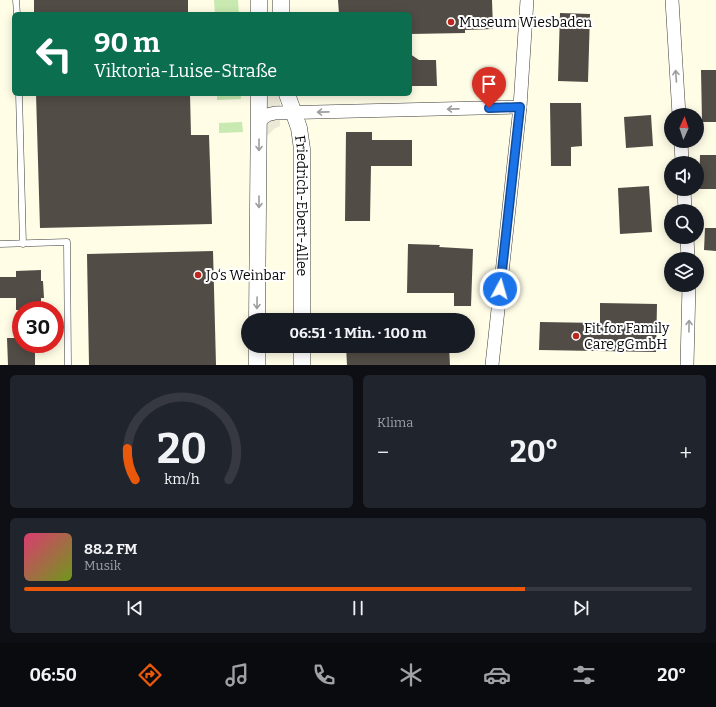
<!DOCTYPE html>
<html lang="de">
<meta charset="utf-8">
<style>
body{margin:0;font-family:Bitter,serif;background:#20242c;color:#f1f3f6;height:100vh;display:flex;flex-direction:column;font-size:15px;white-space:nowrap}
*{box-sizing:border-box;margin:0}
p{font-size:13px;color:#9ea1a6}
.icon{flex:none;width:22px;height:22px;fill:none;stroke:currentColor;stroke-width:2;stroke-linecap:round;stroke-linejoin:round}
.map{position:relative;height:365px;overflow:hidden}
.panel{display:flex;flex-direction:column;gap:10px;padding:10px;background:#0d0f14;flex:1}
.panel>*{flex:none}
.hud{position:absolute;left:12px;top:12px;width:400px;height:84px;border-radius:6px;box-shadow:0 2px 10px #0003;background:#0b6e4f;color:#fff;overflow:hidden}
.needle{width:26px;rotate:3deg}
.fabs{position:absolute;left:664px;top:108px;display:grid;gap:8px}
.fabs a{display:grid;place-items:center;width:40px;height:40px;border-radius:50%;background:#171b24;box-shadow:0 2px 10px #0003;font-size:20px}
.speed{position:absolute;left:12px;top:301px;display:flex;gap:8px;font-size:20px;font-weight:700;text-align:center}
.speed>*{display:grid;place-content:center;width:52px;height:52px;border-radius:50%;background:#171b24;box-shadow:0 2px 10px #0003;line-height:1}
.speed .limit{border:6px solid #d22;background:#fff;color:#111}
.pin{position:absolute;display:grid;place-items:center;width:34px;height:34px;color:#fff;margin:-41px -17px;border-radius:50% 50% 50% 0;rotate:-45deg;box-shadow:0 0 4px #0007}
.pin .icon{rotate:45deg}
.me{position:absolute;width:44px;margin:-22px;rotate:6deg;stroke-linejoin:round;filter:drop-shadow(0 0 3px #0008)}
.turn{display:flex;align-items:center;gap:14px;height:84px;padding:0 16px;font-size:18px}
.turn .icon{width:52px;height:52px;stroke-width:2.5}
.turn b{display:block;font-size:28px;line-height:34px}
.big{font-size:30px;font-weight:700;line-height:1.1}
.panel .widget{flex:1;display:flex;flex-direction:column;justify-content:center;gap:6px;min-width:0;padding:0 14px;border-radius:6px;background:#20242c}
.panel .dial{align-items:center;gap:0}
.dial svg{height:104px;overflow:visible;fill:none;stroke:#363941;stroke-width:7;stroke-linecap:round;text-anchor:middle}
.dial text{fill:#f1f3f6;stroke:none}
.song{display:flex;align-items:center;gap:12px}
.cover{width:48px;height:48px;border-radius:6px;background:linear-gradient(135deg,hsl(340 70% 55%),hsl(80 70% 35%))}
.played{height:4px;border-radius:2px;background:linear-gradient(90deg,#ea580c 75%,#363941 75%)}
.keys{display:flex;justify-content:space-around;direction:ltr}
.heat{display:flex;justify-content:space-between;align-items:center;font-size:22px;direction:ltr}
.panel .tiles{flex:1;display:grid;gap:10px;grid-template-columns:1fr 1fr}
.widget:last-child{grid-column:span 2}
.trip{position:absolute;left:241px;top:313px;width:234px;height:40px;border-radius:20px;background:#171b24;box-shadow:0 2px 10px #0003;font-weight:700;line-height:40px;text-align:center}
.tabs{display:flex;height:64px;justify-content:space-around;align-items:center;background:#090b0e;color:#9ea1a6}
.tabs .icon{width:28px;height:28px}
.tabs .on{color:#ea580c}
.tabs b{font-size:18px;color:#f1f3f6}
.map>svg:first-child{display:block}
.green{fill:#c8e9b0}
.plaza{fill:#ede9d7}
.building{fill:#524c46}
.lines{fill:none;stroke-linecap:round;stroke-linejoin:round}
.service-casing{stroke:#3c3c3c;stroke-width:7}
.minor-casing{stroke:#3c3c3c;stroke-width:14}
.tertiary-casing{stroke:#3c3c3c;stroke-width:17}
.service{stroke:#fff;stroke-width:6}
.minor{stroke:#fff;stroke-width:13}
.tertiary{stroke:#fff;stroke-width:16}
.oneway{stroke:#9d9d9d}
.route-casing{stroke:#114b97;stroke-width:10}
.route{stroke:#1a73e8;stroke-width:7}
.poi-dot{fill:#bc281f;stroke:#fff;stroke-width:1.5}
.labels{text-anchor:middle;stroke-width:4;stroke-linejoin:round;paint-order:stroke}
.poi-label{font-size:14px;fill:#090909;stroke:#fff;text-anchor:start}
.street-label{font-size:14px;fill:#090909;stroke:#fff}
</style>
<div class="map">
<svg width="716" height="365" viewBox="0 0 716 365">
<rect width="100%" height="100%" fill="#fffde6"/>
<g class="green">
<polygon points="214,0 238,0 239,14 215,14"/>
<polygon points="217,94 241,94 241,99 217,100"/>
<polygon points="242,122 243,132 219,133 219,123"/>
</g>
<polygon class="plaza" points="267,94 280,94 280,126 274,129 267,136"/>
<g class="building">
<rect x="34" y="0" width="154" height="14"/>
<polygon points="338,0 492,0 493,29 465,30 465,33 410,34 410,14 339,14"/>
<polygon points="560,13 590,14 588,82 558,81"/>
<polygon points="410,54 419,60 436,60 437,86 410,86"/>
<polygon points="701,70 716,70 716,122 702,122"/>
<polygon points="36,94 190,94 191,135 209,135 212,224 40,228"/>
<polygon points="550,103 581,103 582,146 571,147 571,166 551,166"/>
<polygon points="651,115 653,146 626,148 624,117"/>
<polygon points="346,132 372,132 372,140 412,140 412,166 371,166 370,221 345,221"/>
<polygon points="700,155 716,155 716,189 699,189"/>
<polygon points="649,186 652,232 620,234 618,188"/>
<polygon points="705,228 716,228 716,251 704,250"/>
<polygon points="408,244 440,245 439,247 473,249 471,306 454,306 454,293 407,293"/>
<polygon points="213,251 216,365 89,365 87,254"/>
<polygon points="41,270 41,281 43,281 44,298 41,298 41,310 16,310 16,298 0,298 0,277 16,277 16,271"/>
<polygon points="600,303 657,304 656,352 539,350 540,322 600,323"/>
<polygon points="7,338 21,338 21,344 35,344 35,365 8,365"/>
<polygon points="346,346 449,346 450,365 347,365"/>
</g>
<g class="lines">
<g class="service-casing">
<g id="service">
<polyline points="16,0 17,14"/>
<polyline points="19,94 23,244"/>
<polyline points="0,244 67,242 68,365"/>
</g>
</g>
<g class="minor-casing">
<g id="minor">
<polyline points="672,0 679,115"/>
<polyline points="259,121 267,115 275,113 520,107"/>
<polyline points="681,141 682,163"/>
<polyline points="684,189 685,211"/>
<polyline points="687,237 688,259"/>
<polyline points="492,365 520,107 527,0"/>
<polyline points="687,365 689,285"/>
</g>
</g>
<g class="tertiary-casing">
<g id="tertiary">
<polyline points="259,14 259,0"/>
<polyline points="281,14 281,0"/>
<path id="s1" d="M287 94 299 128 302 149V320"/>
<polyline points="257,320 259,94"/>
<polyline points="302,346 302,365"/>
<polyline points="257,365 257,346"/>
</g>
</g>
<use href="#service" class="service"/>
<use href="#minor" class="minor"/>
<use href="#tertiary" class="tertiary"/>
</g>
<defs><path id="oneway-shaft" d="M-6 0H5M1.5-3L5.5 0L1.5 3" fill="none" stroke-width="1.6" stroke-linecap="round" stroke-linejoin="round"/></defs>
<g class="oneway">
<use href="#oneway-shaft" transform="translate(676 76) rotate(-94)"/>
<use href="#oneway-shaft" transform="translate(453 109) rotate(179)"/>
<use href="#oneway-shaft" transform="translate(323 112) rotate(179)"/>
<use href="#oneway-shaft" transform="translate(259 145) rotate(90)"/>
<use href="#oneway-shaft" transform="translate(259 202) rotate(90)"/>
<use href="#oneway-shaft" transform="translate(257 303) rotate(91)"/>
<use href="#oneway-shaft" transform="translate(689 326) rotate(-89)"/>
</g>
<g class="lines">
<g class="route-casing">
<polyline id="route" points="489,108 520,107 500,289"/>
</g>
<use href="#route" class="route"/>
</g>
<g class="poi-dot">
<circle cx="451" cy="22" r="4"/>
<circle cx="198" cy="275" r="4"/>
<circle cx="576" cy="336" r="4"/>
</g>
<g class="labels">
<g class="poi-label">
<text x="459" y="27">Museum Wiesbaden</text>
<text x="206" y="280">Jo‘s Weinbar</text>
<text x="584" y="333">Fit for Family<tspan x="584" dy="16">Care gGmbH</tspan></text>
</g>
<g class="street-label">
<text dy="5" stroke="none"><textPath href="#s1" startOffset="114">Friedrich-Ebert-Allee</textPath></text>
</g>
</g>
</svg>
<div class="fabs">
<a><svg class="needle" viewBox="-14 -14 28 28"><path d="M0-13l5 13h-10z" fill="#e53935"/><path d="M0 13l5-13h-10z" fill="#9ea1a6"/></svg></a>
<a><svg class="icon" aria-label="sound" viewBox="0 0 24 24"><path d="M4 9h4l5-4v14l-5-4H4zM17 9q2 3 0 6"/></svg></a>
<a><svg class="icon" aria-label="search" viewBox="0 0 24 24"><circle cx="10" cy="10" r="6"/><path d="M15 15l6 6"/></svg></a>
<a><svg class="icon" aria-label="layers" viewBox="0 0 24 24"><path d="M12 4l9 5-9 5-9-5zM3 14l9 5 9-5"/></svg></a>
</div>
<div class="speed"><div class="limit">30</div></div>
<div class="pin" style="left:489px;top:108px;background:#d93025"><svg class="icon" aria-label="arrive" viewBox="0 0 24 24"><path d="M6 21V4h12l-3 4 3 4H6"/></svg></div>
<svg class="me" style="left:500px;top:289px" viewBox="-20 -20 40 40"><circle r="17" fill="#1a73e8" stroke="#fff" stroke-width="3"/><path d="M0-11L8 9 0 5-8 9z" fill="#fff"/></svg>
<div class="trip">06:51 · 1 Min. · 100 m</div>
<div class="hud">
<div class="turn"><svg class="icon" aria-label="left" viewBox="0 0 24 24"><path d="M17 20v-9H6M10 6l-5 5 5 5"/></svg><div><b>90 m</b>Viktoria-Luise-Straße</div></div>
</div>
</div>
<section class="panel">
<div class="tiles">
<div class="widget dial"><svg viewBox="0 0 100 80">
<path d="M14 69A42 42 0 1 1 86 69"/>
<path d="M14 69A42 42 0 0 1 8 45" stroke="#ea580c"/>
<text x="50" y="56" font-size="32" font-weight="700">20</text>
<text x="50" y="72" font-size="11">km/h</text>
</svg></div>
<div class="widget"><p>Klima</p>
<div class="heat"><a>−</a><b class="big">20°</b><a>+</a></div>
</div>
<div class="widget">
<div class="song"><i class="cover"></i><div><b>88.2 FM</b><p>Musik</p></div></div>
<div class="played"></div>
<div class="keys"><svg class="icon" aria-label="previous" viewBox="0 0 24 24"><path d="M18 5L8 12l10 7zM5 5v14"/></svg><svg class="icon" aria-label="pause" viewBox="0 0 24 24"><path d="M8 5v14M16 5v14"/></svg><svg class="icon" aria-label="next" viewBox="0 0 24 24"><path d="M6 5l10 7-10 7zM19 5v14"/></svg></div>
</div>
</div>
</section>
<nav class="tabs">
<b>06:50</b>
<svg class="icon on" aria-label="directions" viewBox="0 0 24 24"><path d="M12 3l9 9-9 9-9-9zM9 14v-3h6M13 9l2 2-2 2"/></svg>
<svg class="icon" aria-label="music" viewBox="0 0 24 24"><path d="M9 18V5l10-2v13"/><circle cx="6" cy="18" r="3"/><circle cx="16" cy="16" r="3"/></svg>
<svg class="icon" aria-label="phone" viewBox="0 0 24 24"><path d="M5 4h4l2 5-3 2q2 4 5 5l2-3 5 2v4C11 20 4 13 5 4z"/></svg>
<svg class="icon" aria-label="climate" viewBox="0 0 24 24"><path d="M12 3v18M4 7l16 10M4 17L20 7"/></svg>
<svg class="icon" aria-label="car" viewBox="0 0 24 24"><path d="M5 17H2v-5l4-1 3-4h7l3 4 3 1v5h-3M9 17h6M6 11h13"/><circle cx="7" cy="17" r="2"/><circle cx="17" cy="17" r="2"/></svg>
<svg class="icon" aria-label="filters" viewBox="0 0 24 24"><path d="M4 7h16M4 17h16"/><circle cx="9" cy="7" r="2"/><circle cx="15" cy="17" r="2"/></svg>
<b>20°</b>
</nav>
